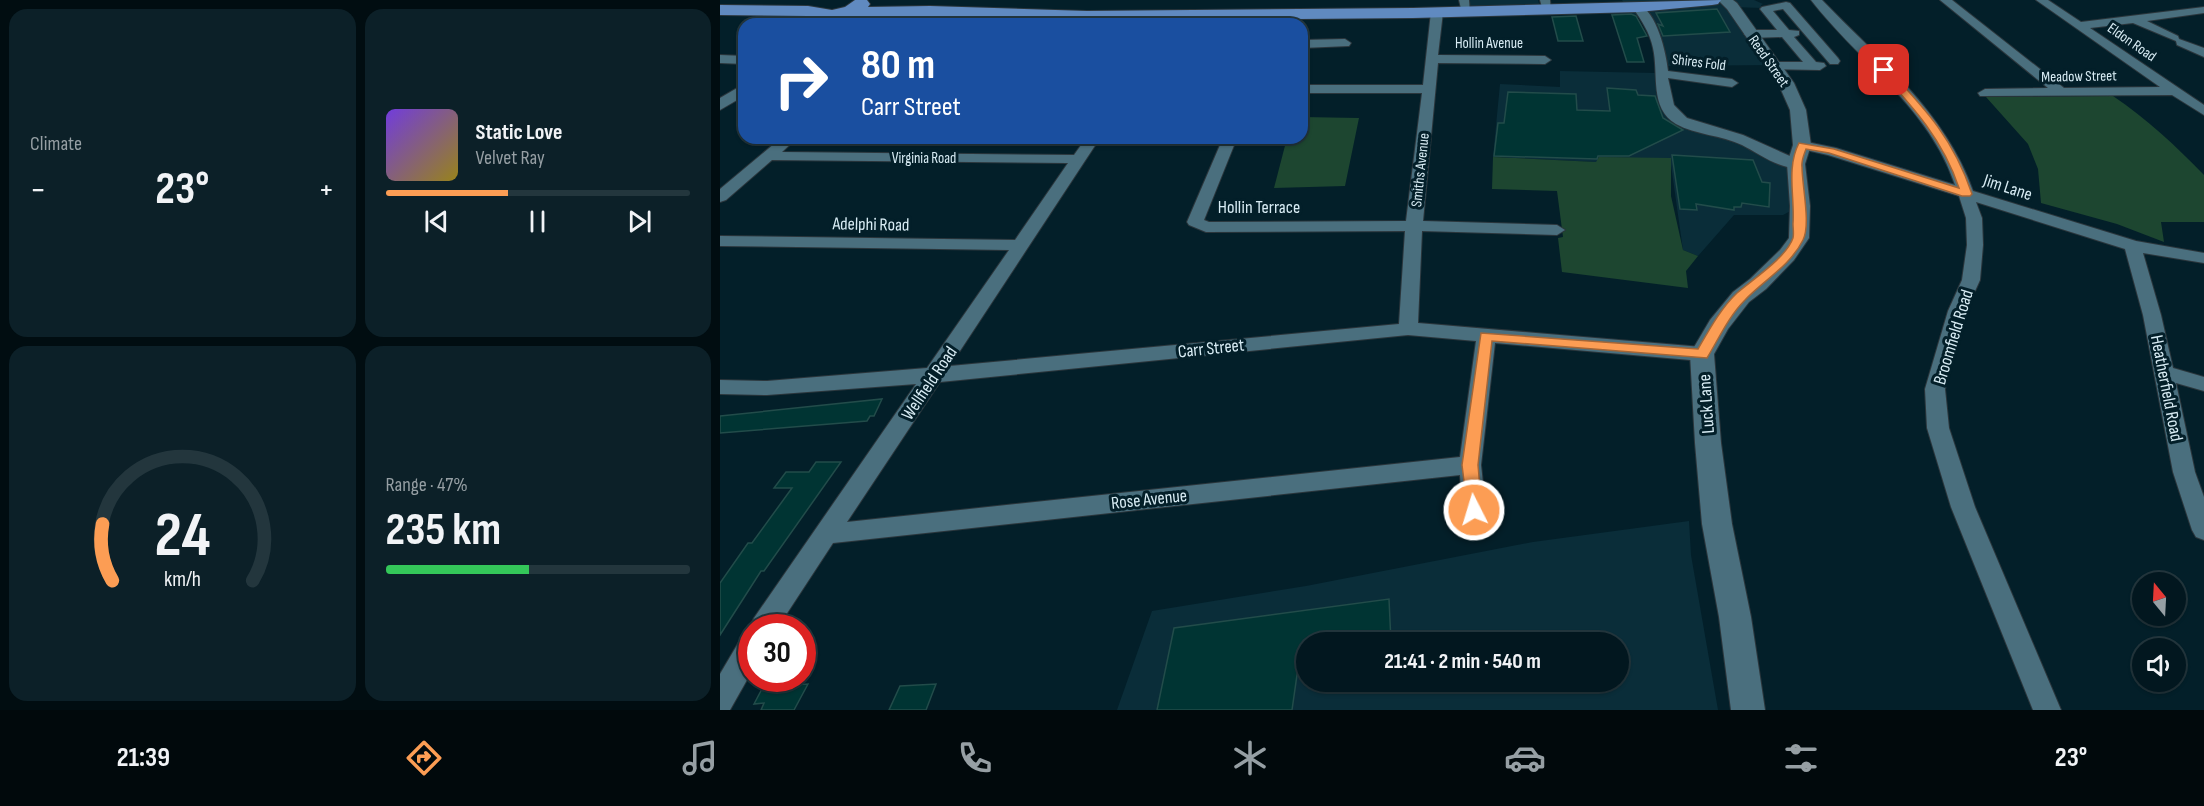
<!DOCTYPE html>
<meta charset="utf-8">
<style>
body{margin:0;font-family:"Sofia Sans Condensed",sans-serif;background:#0c2028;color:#f1f3f6;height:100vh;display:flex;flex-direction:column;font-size:22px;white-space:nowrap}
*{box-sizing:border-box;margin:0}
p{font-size:20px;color:#969fa4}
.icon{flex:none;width:33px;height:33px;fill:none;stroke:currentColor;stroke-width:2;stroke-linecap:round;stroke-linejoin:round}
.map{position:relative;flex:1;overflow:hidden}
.sheet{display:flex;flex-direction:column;gap:9px;padding:9px;background:#010d11;width:720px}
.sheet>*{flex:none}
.guide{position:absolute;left:18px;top:18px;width:570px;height:126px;border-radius:18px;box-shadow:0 2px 4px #0004,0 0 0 2px #23363d;background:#1a4fa0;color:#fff;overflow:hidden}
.needle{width:39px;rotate:342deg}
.buttons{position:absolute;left:1412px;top:572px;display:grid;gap:12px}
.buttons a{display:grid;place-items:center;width:54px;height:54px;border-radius:50%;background:#02171f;box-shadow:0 2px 4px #0004,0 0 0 2px #23363d;font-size:30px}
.speed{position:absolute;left:18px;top:614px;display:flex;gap:12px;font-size:30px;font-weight:700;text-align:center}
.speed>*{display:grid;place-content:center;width:78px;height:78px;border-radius:50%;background:#02171f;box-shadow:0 2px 4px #0004,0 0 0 2px #23363d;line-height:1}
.speed .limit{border:9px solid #d22;background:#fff;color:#111}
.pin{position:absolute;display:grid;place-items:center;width:51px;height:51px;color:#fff;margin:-26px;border-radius:12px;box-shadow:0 3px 9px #0006}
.me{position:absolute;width:66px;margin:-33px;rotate:355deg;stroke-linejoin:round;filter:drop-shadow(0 0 4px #0008)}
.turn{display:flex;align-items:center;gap:21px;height:126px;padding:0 24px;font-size:27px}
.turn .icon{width:78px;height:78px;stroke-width:2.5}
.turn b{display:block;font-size:42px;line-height:51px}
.big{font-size:45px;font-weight:700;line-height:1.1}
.sheet .card{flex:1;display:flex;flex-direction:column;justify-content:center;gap:9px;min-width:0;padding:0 21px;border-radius:18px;background:#0c2028}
.sheet .dial{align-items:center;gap:0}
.dial svg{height:156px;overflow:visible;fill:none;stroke:#23363d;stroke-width:7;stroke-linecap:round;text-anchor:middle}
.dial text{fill:#f1f3f6;stroke:none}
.song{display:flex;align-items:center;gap:18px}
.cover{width:72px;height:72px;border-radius:9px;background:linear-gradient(135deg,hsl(260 70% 55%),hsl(50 70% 35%))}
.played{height:6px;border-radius:3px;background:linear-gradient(90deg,#fc9d54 40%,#23363d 40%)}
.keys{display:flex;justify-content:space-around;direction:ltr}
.heat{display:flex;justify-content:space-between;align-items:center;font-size:33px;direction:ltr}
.charge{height:9px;border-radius:4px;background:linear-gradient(90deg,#34c759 47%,#23363d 0)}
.sheet .tiles{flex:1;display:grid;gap:9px;grid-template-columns:repeat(2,1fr)}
.trip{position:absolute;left:576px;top:632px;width:333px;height:60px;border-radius:30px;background:#02171f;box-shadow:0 2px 4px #0004,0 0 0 2px #23363d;font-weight:700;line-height:60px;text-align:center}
.menu{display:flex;height:96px;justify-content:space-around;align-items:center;background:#01090c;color:#969fa4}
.menu .icon{width:42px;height:42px}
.menu .current{color:#fc9d54}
.menu b{font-size:27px;color:#f1f3f6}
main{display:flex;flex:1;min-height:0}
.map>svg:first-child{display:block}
.built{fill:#0a2d39;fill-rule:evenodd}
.green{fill:#1d4630}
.building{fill:#003433;stroke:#224c4a;stroke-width:1.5}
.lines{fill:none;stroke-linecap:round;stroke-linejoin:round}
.minor-casing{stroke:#2b363c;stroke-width:2}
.tertiary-casing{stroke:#2b363c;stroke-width:2}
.trunk-casing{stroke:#2b363c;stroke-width:2}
.minor{fill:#4a6f7e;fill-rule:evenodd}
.tertiary{fill:#4a6f7e;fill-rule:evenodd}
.trunk{fill:#608ac0;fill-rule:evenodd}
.route{fill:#fc9d54;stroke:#a46637;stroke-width:1.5}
.labels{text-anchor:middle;stroke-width:6;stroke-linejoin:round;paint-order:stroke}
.far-street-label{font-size:15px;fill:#d8ecf4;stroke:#031f29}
.street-label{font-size:18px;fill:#d8ecf4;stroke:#031f29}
</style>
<main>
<section class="sheet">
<div class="tiles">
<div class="card"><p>Climate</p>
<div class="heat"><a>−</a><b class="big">23°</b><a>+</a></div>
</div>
<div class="card">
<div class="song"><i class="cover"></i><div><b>Static Love</b><p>Velvet Ray</p></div></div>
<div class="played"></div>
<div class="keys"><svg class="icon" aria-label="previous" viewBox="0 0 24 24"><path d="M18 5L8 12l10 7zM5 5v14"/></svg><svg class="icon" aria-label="pause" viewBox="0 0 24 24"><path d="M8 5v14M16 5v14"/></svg><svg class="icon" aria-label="next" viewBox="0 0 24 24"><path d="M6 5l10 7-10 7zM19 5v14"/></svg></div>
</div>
<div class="card dial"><svg viewBox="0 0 100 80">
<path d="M14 69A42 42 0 1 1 86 69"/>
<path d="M14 69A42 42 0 0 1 9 40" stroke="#fc9d54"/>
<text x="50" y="56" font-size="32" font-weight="700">24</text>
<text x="50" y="72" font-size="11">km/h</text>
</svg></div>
<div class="card"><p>Range · 47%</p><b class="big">235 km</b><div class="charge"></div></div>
</div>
</section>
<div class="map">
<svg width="1484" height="710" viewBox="0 0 1484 710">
<rect width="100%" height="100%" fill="#031f29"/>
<g class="built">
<polygon points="749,0 818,0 820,7 750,9"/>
<polygon points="902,0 1034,0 1043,4 1041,5 1042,8 1013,7 1054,65 941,66 926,17 892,17 888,8 906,6"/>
<polygon points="840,71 935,73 949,111 1076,164 1080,206 1063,215 1014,215 978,256 963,250 950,158 876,162 773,157 780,84 840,87"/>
<path d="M969 521 971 555 998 710H397L432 611 586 586 813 542ZM586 642H898V681H586Z"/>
</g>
<g class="green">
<path d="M1393 96C1427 119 1456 146 1484 175V222H1441L1444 242 1397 224 1321 203 1318 169 1308 144 1266 97Z"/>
<polygon points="582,117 639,118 625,186 554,188 567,138 582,138"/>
<polygon points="773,157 876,162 879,157 951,158 951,196 963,250 978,256 966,271 968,288 842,272 838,238 843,237 837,191 772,189"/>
</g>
<g class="building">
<polygon points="997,9 1010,32 943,36 938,24 943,26 936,13"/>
<polygon points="911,14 916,16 927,36 917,38 924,62 907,62 892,15"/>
<polygon points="856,16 863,41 838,41 832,17"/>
<polygon points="887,88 916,90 918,95 935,96 943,118 963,130 909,156 878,156 877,159 774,156 778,123 784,123 788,92 856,94 857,110 890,111"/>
<polygon points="952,155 1033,160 1042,182 1050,183 1049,207 1022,203 1021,207 1014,207 1014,210 976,204 977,210 960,209"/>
<polygon points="162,399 154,416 150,416 147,421 0,433 0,416"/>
<polygon points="96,462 121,462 44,571 41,571 0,635 0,583 28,543 32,543 72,488 54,488 66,472 89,472"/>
<polygon points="669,599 671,642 586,642 586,667 578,668 572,710 437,710 454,628"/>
<polygon points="88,684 74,710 41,710 44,703 34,704 43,687"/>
<polygon points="216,684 206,710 169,710 180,686"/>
</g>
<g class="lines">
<g class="minor-casing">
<g id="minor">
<polygon points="739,0 749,0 750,13 742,13"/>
<polygon points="820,0 830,0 831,11 823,11"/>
<path d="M1091 0H1102C1158 58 1226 113 1253 191L1416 241 1484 253V263L1423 253 1441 315 1453 368 1484 377V391L1456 383 1475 472 1484 497V540L1476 537 1472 530 1453 472 1423 315 1405 249 1256 202 1262 218 1263 245 1260 280 1246 311 1225 389 1229 428 1255 507 1341 710H1313L1231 507 1207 428 1205 389 1228 311 1242 280 1247 245 1246 218 1239 196 1108 155 1077 148 1075 145 1082 141 1116 148 1235 185C1210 108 1139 62 1091 0Z"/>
<polygon points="1220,0 1232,0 1344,88 1440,87 1316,0 1328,0 1361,22 1484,7 1484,13 1427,21 1458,36 1459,39 1484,48 1484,57 1457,45 1456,41 1413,23 1370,28 1484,105 1484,115 1452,95 1260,96 1258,93 1265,89 1328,88"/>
<polygon points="1066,2 1070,3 1118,58 1120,61 1118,64 1110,64 1063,9 1053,11 1069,30 1079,31 1079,35 1074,37 1096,62 1104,63 1106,66 1100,70 1051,69 1049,66 1051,63 1055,62 1083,62 1062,37 1030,38 1024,34 1030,30 1057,30 1040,9 1042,7"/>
<path d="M918 4C937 12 946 52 948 71L1012 79 1018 83 1012 87 948 78 954 105 967 118 1023 135 1081 161 1083 164 1081 167C1063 172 1038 153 1022 145 1001 135 976 135 956 124 929 108 939 74 933 48 930 33 921 19 912 7Z"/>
<path d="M717 9 723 12 718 55 825 56 831 60 825 64 718 63 703 221 837 225 845 230 837 235 702 231 698 323 982 347 989 349 992 354 989 359 982 361 775 343 761 465 766 510 762 517 754 520 746 517 742 510 740 475 113 543 58 627H32V631L30 627 34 618 196 384 47 395 0 394V380L47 381 207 368 289 250 0 246V236L295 240 348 163 52 160 6 200 0 202V189L61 138H77L62 152 354 155 366 138H380L230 366 679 324 685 231 486 232 469 225 467 222 503 138H517L484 220 489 222 686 221 702 93H582V85H703L711 12ZM688 335 756 341 740 457 127 522 220 382Z"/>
<polygon points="554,11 560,14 558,24 546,24 548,14"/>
<polygon points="625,39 631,43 629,46 582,48 582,40"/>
<polygon points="0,55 24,56 24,64 0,63"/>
<polygon points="32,632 32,671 10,710 0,710 0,674 23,635"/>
</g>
</g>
<g class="tertiary-casing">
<g id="tertiary">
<polygon points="998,0 1013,0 1017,3 1074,83 1086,110 1091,145 1085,164 1090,206 1089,238 1074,260 1046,289 1029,302 1008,329 994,354 1001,443 1012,524 1031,617 1045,710 1011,710 999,617 982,524 975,443 970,354 990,320 1013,292 1030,279 1060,250 1069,238 1070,206 1067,164 1073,145 1070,110 1058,83 1007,9"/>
<polygon points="112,11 119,15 112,24 97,24 107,12"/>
<polygon points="24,84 24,96 0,110 0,98"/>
</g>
</g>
<g class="trunk-casing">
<polygon id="trunk" points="135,0 147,0 150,4 148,7 210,6 367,11 693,8 1001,0 998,4 992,5 918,12 693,18 367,21 210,16 123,18 112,20 88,16 0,15 0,5 88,6 112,10 125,7"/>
</g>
<use href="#minor" class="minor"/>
<use href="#tertiary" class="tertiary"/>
<use href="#trunk" class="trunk"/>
</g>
<path class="route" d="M1161 68H1167C1206 110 1233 138 1252 194L1250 196H1242L1109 153 1086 149C1084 155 1081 161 1082 167 1082 185 1091 225 1083 240 1070 266 1044 280 1025 300 1009 316 999 338 987 358L772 341 758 465 762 510 760 514 754 516 748 514 742 465 761 333 978 349C989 330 1001 308 1017 293 1033 279 1066 258 1073 238 1074 234 1073 228 1073 224 1075 197 1066 168 1079 143L1114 149 1239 188C1223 140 1194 108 1161 72Z"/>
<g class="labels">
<g class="far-street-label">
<text transform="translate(1412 42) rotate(35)" y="5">Eldon Road</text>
<text x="769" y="48">Hollin Avenue</text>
<text transform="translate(1049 61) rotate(55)" y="5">Reed Street</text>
<text transform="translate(979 62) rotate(7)" y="5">Shires Fold</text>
<text transform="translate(1359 76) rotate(-1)" y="5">Meadow Street</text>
<text x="204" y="163">Virginia Road</text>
<text transform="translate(700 170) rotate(-84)" y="5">Smiths Avenue</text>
</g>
<g class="street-label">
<text transform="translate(1288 187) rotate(18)" y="6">Jim Lane</text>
<text x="539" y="213">Hollin Terrace</text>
<text transform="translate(151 224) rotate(1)" y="6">Adelphi Road</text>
<text transform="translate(1233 337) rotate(-73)" y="6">Broomfield Road</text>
<text transform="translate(491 348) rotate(-6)" y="6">Carr Street</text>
<text transform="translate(209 383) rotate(-56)" y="6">Wellfield Road</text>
<text transform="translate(1447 388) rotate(79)" y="6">Heatherfield Road</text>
<text transform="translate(986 404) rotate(-94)" y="6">Luck Lane</text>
<text transform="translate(429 499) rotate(-6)" y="6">Rose Avenue</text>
</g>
</g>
</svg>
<div class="buttons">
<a><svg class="needle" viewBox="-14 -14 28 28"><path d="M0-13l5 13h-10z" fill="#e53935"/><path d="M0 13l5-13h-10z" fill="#969fa4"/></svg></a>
<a><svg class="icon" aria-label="sound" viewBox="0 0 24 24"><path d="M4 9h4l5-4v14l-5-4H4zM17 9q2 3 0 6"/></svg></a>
</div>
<div class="speed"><div class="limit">30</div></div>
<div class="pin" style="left:1164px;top:70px;background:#d93025"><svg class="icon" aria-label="arrive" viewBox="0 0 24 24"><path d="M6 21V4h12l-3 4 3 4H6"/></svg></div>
<svg class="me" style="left:754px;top:510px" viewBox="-20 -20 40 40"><circle r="17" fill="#fc9d54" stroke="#fff" stroke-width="3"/><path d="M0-11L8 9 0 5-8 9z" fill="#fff"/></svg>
<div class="trip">21:41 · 2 min · 540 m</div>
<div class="guide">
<div class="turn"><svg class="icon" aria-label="right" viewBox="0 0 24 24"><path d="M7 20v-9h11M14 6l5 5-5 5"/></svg><div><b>80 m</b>Carr Street</div></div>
</div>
</div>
</main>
<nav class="menu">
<b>21:39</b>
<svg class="icon current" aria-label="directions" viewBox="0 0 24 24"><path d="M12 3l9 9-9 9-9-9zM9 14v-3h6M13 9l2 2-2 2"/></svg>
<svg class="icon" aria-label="music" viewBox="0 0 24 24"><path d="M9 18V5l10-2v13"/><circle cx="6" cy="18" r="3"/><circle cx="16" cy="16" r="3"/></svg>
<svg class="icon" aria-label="phone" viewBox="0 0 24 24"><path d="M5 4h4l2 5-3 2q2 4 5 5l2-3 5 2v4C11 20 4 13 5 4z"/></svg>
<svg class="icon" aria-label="climate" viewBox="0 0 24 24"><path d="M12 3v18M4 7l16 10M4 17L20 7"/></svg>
<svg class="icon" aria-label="car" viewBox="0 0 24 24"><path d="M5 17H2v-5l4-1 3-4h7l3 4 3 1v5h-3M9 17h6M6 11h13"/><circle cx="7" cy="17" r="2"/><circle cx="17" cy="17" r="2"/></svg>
<svg class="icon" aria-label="filters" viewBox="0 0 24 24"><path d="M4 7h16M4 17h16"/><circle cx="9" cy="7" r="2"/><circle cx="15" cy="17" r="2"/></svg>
<b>23°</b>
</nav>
